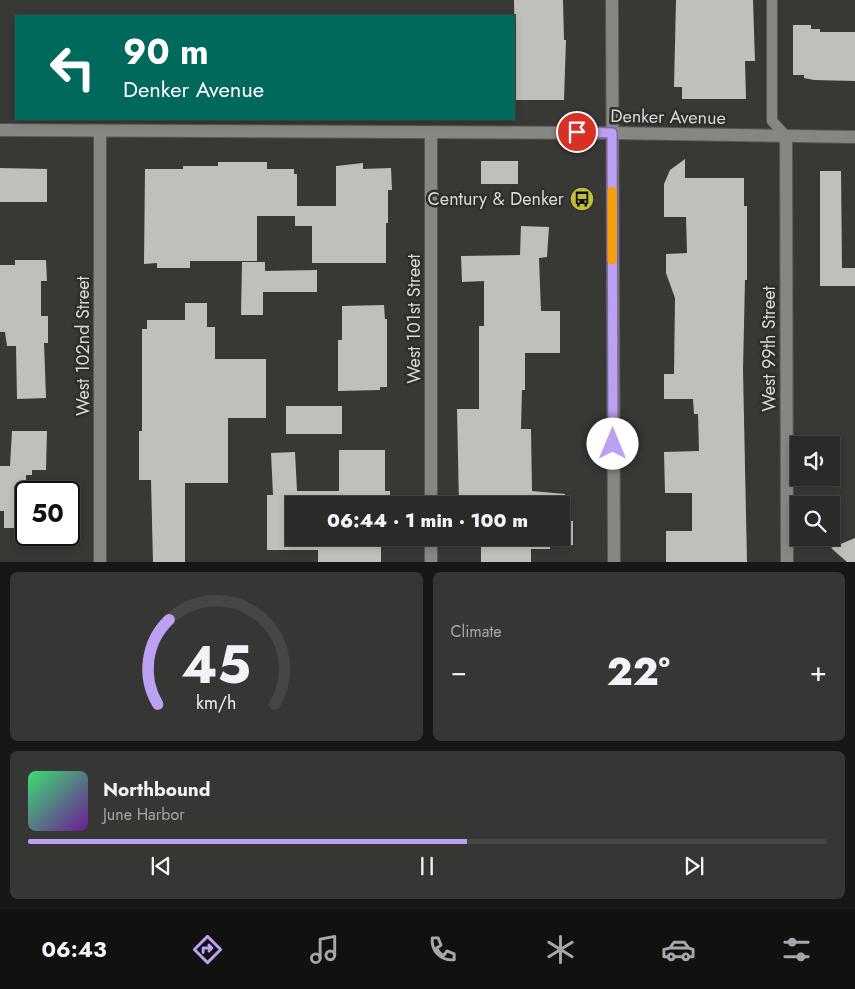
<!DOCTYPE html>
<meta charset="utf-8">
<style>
body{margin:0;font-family:Jost,sans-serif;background:#363634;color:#f1f3f6;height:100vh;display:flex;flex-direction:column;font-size:19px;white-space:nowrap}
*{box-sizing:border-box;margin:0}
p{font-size:16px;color:#a5a7a8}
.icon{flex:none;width:28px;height:28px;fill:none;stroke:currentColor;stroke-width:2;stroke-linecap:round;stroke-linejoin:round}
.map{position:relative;height:562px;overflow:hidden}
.drawer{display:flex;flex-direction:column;gap:10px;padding:10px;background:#171716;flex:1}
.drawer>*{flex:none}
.guide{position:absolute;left:15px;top:15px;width:500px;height:105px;border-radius:0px;box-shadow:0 2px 8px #0003,0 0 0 1px #464645;background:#00695c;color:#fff;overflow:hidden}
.controls{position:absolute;left:790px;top:436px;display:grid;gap:10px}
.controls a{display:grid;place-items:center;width:50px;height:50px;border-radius:0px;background:#2a2a28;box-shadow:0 2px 8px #0003,0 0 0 1px #464645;font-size:25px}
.speed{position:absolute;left:15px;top:481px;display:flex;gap:10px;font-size:25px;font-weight:700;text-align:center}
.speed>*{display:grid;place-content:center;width:65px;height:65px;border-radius:50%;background:#2a2a28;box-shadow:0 2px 8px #0003,0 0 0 1px #464645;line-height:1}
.speed .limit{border:2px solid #111;border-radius:8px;background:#fff;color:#111}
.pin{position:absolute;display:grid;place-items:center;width:42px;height:42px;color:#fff;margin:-21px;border:2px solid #fff;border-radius:50%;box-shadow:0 1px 5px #0007}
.me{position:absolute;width:55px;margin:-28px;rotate:0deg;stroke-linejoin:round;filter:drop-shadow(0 0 4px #0008)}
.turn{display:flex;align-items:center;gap:18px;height:105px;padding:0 25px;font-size:22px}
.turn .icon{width:65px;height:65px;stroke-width:2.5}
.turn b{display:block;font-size:35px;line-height:42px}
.big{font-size:38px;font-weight:800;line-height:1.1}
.drawer .tile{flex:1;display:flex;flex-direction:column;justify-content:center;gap:8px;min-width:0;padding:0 18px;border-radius:8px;background:#363634}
.drawer .dial{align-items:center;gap:0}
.dial svg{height:130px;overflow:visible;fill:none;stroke:#464645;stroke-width:7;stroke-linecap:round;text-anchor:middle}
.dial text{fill:#f1f3f6;stroke:none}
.song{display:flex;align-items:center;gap:15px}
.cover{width:60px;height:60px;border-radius:8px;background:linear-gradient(135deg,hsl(140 70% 55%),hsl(280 70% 35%))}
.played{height:5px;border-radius:2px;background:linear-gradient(90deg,#bca0f2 55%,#464645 55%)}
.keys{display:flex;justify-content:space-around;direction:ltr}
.heat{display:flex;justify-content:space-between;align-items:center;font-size:28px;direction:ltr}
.drawer .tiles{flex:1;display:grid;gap:10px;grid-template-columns:1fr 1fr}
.tile:last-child{grid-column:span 2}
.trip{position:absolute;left:285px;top:496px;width:285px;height:50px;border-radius:0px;background:#2a2a28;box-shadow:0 2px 8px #0003,0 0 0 1px #464645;font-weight:800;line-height:50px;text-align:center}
.dock{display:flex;height:80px;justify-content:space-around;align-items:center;background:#111110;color:#a5a7a8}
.dock .icon{width:35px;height:35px}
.dock .on{color:#bca0f2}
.dock b{font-size:22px;color:#f1f3f6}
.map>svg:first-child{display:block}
.building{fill:#bfbfbb}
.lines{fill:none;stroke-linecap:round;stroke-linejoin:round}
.service-casing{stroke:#565654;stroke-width:12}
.minor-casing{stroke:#565654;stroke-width:14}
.tertiary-casing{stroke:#565654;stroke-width:14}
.secondary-casing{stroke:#565654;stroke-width:14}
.service{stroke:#868683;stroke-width:10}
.minor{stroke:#868683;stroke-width:12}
.tertiary{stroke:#868683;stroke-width:12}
.secondary{stroke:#868683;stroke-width:12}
.route-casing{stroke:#7a689d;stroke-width:12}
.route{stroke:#bca0f2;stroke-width:9}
.slow{stroke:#f59e0b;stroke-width:9}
.labels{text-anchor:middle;stroke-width:5;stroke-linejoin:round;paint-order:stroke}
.street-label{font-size:18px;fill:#d8d8d6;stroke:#2e2e2b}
.poi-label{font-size:18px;fill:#d8d8d6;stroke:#2e2e2b;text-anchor:end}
</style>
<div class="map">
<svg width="855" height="562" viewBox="0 0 855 562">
<rect width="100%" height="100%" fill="#383835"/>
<g class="building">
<polygon points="514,0 563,0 564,40 566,40 564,100 516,100"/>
<polygon points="676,0 753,0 755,61 745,61 746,99 682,99 682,87 674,87"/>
<polygon points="793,25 811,25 811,29 820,29 820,32 855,32 855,81 814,80 804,78 804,75 793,75"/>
<polygon points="685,159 685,178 744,178 744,206 747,206 747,280 745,280 743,370 747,562 666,562 666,531 692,531 692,493 665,493 664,452 699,451 698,414 694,414 693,399 664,399 664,374 674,374 675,298 666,273 666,254 687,253 686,217 664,217 664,184 670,170"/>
<rect x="481" y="161" width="37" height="23"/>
<polygon points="218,162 267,162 267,169 294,169 294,174 297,174 297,206 336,206 336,166 363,163 363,169 391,168 392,190 388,190 388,223 386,223 386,263 312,263 312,226 295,226 295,216 257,216 257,261 190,261 190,268 157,268 157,263 144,264 145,169 183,169 183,166 218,166"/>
<polygon points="0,168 47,169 47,202 0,202"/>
<polygon points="820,171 841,171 842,268 855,268 855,286 820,286"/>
<polygon points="521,226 549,227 547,257 539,258 541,311 560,311 560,353 525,353 525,390 522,390 521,429 531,429 532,491 565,494 565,521 573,521 573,545 550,545 550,549 531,549 531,562 481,562 481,538 561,538 561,505 459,505 457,409 479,409 479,326 484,326 484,281 462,282 461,256 520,255"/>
<polygon points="15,260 46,260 47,281 41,281 41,316 48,316 48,343 44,343 46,398 17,399 16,346 7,346 5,332 0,332 0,265 15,265"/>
<polygon points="242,262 265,262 265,271 317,270 317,292 263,292 263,315 241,315"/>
<polygon points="185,303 207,303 207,327 215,327 215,359 266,359 266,418 228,418 228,483 185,483 185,562 153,562 151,480 139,480 139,431 142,431 142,329 147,329 147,320 185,320"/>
<polygon points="384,305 385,319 387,319 387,387 380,387 380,390 338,391 338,340 342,340 342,306"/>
<rect x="286" y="406" width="56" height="28"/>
<polygon points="12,431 47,431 46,470 32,470 32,475 26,475 26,528 4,528 4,511 0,511 0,466 10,466"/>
<polygon points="339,450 385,450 385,491 390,491 390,505 294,505 294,538 390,538 381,539 381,562 318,562 318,550 267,550 267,495 273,495 271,453 295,452 297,491 339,491"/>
<polygon points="855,538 855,562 847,562 831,548"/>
</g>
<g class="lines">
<g class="service-casing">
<polyline id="service" points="772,0 772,121 786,136"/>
</g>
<g class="minor-casing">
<g id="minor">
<polyline points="0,130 612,133"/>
<polyline points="431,132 431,505"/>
<polyline points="786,136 787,562"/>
<polyline points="431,538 431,562"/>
<polyline points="100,562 100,131"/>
</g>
</g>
<g class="tertiary-casing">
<polyline id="tertiary" points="612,133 855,137"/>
</g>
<g class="secondary-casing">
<polyline id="secondary" points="612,0 614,562"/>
</g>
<use href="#service" class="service"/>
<use href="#minor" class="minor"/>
<use href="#tertiary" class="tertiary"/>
<use href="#secondary" class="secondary"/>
</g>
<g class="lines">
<g class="route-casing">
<polyline id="route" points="577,132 612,133 613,444"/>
</g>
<use href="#route" class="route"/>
<polyline class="slow" points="612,191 612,260"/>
</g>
<defs>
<g id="bus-disc" transform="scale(1.25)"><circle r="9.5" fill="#c3bd3e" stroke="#2e2e2b"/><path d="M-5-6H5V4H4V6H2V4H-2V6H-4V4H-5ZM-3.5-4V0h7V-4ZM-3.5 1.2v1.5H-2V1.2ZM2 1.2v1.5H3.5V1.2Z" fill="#111"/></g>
</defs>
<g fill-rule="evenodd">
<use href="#bus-disc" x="582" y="199"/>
</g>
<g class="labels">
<g class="street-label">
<text transform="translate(668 117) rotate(1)" y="6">Denker Avenue</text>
<text transform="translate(414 319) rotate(-90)" y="6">West 101st Street</text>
<text transform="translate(83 346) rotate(-90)" y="6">West 102nd Street</text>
<text transform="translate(769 349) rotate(-90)" y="6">West 99th Street</text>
</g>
<g class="poi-label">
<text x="564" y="205">Century &amp; Denker</text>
</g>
</g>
</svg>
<div class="controls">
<a><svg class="icon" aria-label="sound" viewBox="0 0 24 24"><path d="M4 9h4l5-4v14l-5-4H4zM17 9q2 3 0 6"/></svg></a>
<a><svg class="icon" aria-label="search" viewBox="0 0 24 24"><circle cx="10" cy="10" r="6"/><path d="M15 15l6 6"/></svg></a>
</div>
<div class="speed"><div class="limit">50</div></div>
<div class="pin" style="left:577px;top:132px;background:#d93025"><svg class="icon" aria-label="arrive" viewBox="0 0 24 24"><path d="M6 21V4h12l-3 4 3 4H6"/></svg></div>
<svg class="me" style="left:613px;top:444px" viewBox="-20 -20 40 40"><circle r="19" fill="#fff"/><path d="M0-13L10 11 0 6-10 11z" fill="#bca0f2"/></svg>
<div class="trip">06:44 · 1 min · 100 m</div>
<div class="guide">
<div class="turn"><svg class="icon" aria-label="left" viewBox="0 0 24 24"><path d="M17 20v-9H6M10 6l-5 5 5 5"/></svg><div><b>90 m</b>Denker Avenue</div></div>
</div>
</div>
<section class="drawer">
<div class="tiles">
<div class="tile dial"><svg viewBox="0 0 100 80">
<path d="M14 69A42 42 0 1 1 86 69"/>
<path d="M14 69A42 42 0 0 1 21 17" stroke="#bca0f2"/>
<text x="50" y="56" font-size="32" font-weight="700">45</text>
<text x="50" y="72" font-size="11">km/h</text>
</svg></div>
<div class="tile"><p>Climate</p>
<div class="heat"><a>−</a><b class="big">22°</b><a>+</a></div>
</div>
<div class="tile">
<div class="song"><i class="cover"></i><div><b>Northbound</b><p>June Harbor</p></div></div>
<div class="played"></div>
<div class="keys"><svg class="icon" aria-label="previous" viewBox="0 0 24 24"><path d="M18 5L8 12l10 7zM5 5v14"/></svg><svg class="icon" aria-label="pause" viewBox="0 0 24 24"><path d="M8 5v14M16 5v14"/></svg><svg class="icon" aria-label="next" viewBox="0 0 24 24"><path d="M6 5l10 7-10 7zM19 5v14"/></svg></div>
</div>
</div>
</section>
<nav class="dock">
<b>06:43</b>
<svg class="icon on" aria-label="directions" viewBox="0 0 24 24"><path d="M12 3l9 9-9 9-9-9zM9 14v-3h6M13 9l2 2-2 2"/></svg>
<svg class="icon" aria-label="music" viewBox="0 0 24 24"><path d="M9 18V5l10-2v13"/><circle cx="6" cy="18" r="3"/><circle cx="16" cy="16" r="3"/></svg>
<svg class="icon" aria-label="phone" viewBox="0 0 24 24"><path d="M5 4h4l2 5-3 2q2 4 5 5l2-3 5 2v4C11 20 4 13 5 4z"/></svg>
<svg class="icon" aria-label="climate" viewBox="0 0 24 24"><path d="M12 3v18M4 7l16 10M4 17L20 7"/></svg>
<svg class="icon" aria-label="car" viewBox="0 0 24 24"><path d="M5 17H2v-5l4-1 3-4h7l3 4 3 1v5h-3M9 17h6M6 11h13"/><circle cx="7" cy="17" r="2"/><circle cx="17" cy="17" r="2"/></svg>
<svg class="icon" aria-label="filters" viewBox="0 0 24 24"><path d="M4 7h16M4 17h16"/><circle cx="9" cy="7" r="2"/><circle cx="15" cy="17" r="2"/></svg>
</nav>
